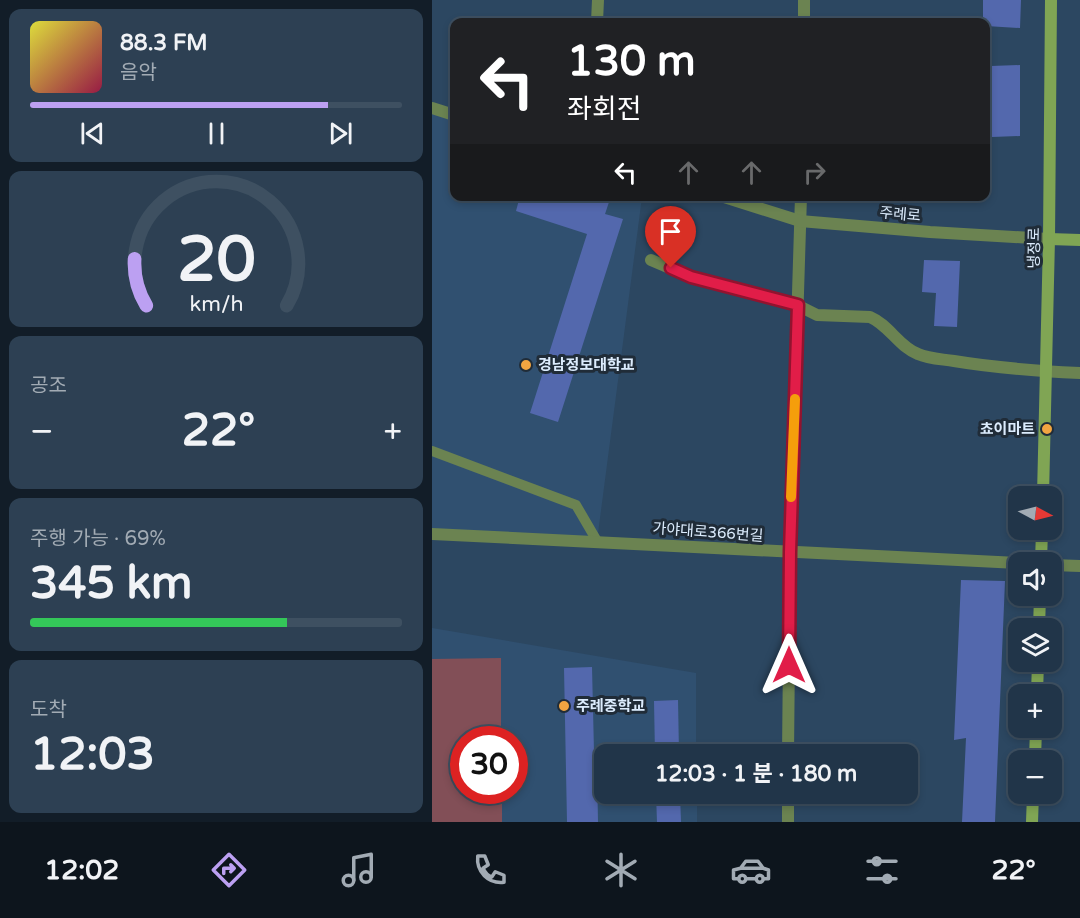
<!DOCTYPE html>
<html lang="ko">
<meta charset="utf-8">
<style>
body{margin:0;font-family:"Varela Round","Noto Sans KR",sans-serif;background:#2d4053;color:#f1f3f6;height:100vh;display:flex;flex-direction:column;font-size:22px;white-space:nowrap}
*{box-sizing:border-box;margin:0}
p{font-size:20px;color:#a2abb4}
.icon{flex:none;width:33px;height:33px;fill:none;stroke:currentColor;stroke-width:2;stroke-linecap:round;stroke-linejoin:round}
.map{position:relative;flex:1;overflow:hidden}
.panel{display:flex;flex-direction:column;gap:9px;padding:9px;background:#121d28;width:432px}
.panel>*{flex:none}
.hud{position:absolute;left:18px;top:18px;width:540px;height:183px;border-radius:12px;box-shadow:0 3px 9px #0003,0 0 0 2px #3e5061;background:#202124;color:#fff;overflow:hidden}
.needle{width:39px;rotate:97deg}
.tools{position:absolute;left:576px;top:486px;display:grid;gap:12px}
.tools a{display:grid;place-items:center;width:54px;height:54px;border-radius:12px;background:#213549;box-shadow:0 3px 9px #0003,0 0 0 2px #3e5061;font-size:30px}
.speed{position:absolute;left:18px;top:726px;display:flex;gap:12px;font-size:30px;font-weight:700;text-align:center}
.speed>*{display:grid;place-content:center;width:78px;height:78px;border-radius:50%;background:#213549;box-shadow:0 3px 9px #0003,0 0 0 2px #3e5061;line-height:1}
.speed .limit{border:9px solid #d22;background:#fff;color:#111}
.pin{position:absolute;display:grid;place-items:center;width:51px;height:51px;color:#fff;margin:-62px -26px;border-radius:50% 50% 50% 0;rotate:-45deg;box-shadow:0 0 6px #0007}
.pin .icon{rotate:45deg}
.me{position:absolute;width:66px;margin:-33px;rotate:0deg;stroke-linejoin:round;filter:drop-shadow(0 0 4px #0008)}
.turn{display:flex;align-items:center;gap:21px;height:126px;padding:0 18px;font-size:27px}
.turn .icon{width:78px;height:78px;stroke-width:2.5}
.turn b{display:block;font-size:42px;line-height:51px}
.lanes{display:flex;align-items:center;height:57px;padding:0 18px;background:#0003;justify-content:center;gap:30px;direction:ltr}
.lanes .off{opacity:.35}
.big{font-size:45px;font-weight:700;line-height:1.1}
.panel .widget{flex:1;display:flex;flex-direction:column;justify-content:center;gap:9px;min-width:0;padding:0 21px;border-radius:12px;background:#2d4053}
.panel .dial{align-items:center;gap:0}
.dial svg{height:156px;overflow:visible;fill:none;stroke:#3e5061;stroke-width:7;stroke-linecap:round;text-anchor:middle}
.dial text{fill:#f1f3f6;stroke:none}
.song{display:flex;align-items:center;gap:18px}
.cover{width:72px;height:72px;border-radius:9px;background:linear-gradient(135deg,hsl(60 70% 55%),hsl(340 70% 35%))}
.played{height:6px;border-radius:3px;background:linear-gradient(90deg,#bca0f2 80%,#3e5061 80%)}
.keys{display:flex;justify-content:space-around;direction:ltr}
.heat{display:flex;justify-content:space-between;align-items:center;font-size:33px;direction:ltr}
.charge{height:9px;border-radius:4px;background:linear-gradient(90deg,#34c759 69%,#3e5061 0)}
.trip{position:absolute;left:162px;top:744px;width:324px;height:60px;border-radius:12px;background:#213549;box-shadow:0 3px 9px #0003,0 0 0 2px #3e5061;font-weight:700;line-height:60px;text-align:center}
.menu{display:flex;height:96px;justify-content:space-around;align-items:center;background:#0d151d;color:#a2abb4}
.menu .icon{width:42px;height:42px}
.menu .on{color:#bca0f2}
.menu b{font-size:27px;color:#f1f3f6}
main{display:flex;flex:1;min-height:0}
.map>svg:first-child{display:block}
.built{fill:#305070;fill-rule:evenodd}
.green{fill:#824f57}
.building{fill:#5368ad}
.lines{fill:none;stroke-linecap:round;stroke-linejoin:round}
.service{stroke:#6b8351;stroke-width:10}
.minor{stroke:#6b8351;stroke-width:12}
.tertiary{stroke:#6b8351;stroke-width:12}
.secondary{stroke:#80a554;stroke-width:12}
.route-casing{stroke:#92132f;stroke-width:15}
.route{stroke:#e11d48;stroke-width:10}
.slow{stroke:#f59e0b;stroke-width:10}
.poi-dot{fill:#f2a541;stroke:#202c38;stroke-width:2}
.labels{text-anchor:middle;stroke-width:6;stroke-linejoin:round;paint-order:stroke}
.street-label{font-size:15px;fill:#dcecfd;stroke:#202c38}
.poi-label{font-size:15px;font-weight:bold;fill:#dcecfd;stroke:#202c38;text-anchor:start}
</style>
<main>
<section class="panel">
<div class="widget">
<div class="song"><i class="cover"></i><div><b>88.3 FM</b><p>음악</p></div></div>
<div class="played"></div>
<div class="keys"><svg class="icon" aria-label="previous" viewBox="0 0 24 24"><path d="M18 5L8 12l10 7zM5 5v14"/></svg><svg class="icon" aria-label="pause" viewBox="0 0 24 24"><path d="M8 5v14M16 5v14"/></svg><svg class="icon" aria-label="next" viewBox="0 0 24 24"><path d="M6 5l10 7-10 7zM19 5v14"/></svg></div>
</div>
<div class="widget dial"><svg viewBox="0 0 100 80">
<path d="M14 69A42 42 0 1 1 86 69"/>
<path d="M14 69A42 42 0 0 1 8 45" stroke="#bca0f2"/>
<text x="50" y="56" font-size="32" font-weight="700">20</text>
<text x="50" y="72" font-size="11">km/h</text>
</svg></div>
<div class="widget"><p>공조</p>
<div class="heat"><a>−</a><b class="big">22°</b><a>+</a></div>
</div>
<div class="widget"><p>주행 가능 · 69%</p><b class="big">345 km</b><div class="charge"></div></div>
<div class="widget"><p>도착</p><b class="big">12:03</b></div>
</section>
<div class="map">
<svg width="648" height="822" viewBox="0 0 648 822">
<rect width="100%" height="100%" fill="#2c4761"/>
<g class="built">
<polygon points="0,108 22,115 22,196 210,197 165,541 0,534"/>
<path d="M0 628 264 673V754H172V794H265V822H0ZM32 740H82V790H32Z"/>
</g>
<polygon class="green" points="69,658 69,739 32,740 32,790 70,791 70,822 0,822 0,659"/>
<g class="building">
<polygon points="551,0 589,0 588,28 554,26 554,22 551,22"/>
<polygon points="588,65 588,136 560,137 559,66"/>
<polygon points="88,196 179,196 173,214 191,219 126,422 98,413 155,234 84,211"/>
<polygon points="492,260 528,261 525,327 502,326 504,293 490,292"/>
<polygon points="529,580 573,581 563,822 530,822 534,738 522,740"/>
<polygon points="160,667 162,752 172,752 172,768 165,768 166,822 135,822 132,668"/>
<polygon points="246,700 247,754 223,754 222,701"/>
<polygon points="224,794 248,794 249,822 225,822"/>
</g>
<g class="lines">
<polyline class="service" points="0,451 144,505 165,541"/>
<g class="minor">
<polyline points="165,22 166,0"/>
<polyline points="372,22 372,0"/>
<path d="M219 260 259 277 365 305 385 315 438 317C457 325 467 347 486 354 497 359 510 359 522 361 564 368 606 371 648 373"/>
<path d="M0 534C196 542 391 554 586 563"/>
<polyline points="620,565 648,566"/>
<polyline points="356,754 358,552 369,196"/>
<polyline points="356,822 356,794"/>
</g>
<g class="tertiary">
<polyline points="0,108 22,115"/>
<polyline points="289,196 368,221 498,232 617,239"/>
</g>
<g class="secondary">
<polyline points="617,239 648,240"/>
<polyline points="611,496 617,239 619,0"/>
<polyline points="609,562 610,530"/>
<polyline points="607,628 608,596"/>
<polyline points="605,694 606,662"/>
<polyline points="603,760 604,728"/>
<polyline points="600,822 601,794"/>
</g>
</g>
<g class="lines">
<g class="route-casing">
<polyline id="route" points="239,268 259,277 366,305 358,552 357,665"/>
</g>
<use href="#route" class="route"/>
<polyline class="slow" points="359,497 363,399"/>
</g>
<g class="poi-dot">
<circle cx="94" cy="365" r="6"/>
<circle cx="615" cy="429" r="6"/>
<circle cx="132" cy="706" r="6"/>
</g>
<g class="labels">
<g class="street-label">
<text transform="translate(468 214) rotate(5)" y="5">주례로</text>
<text transform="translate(602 248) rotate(-89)" y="5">냉정로</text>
<text transform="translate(276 532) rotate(4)" y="5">가야대로366번길</text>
</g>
<g class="poi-label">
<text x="106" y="370">경남정보대학교</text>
<text x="603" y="434" text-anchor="end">쵸이마트</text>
<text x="144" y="711">주례중학교</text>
</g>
</g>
</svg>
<div class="tools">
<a><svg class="needle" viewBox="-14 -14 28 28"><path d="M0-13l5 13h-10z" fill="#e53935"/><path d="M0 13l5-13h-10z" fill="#a2abb4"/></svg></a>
<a><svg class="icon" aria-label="sound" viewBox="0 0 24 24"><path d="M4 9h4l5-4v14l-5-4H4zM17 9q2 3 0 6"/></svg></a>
<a><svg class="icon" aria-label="layers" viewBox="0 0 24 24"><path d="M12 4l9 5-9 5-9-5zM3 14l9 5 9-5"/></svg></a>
<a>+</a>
<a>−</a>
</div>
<div class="speed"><div class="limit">30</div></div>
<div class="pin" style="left:239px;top:268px;background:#d93025"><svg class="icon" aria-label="arrive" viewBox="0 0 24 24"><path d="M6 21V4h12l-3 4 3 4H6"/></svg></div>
<svg class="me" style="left:357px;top:665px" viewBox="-20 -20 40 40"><path d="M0-17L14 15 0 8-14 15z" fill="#e11d48" stroke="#fff" stroke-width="4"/></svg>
<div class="trip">12:03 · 1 분 · 180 m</div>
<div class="hud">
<div class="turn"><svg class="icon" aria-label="left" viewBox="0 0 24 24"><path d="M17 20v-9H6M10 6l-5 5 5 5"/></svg><div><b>130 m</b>좌회전</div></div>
<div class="lanes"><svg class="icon" aria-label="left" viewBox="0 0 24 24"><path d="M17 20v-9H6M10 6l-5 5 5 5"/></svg><svg class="icon off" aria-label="ahead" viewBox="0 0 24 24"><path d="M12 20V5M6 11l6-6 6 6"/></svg><svg class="icon off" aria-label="ahead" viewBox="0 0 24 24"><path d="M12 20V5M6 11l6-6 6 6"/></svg><svg class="icon off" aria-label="right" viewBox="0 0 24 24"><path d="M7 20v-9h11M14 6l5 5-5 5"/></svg></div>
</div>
</div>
</main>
<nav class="menu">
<b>12:02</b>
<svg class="icon on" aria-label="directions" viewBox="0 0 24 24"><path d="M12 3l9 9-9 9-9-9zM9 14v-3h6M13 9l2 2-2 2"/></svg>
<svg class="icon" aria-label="music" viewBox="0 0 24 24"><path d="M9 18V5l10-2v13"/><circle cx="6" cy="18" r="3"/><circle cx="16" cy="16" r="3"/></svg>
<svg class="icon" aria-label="phone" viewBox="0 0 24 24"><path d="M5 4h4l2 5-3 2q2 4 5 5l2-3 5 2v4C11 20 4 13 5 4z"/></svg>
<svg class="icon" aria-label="climate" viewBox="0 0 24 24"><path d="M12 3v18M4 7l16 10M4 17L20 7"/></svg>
<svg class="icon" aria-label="car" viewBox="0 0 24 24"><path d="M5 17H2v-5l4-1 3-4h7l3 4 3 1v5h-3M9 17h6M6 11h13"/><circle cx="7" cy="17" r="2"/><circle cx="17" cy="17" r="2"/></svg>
<svg class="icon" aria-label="filters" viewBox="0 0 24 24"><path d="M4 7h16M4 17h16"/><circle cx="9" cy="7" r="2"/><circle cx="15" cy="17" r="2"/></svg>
<b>22°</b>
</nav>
